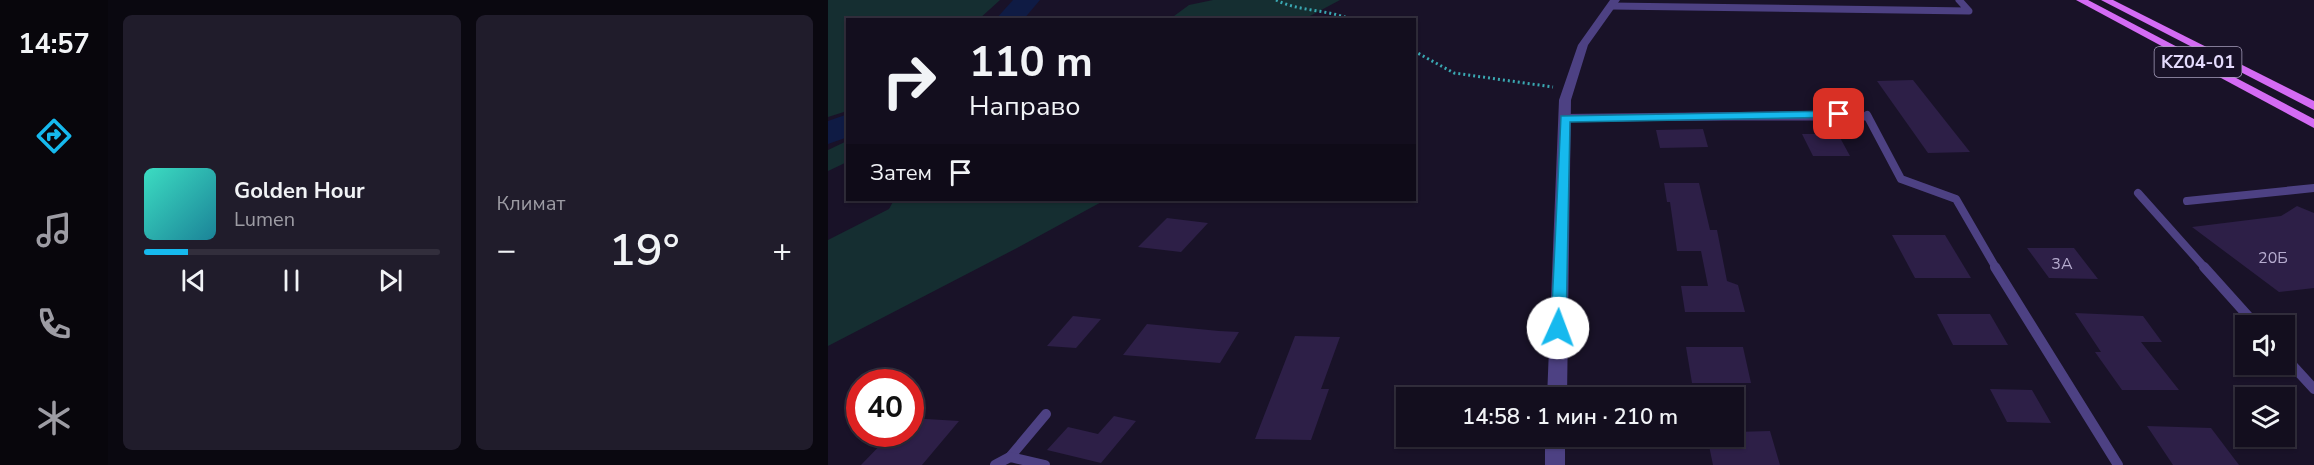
<!DOCTYPE html>
<html lang="ru">
<meta charset="utf-8">
<style>
body{margin:0;font-family:"Nunito Sans",sans-serif;background:#201c2b;color:#f1f3f6;height:100vh;display:flex;flex-direction:column;font-size:22px;white-space:nowrap}
*{box-sizing:border-box;margin:0}
p{font-size:20px;color:#9d9ca4}
.icon{flex:none;width:33px;height:33px;fill:none;stroke:currentColor;stroke-width:2;stroke-linecap:round;stroke-linejoin:round}
.map{position:relative;flex:1;overflow:hidden}
.sheet{display:flex;flex-direction:column;gap:15px;padding:15px;background:#0a0810;width:720px}
.sheet>*{flex:none}
.banner{position:absolute;left:18px;top:18px;width:570px;height:183px;border-radius:0px;box-shadow:0 2px 4px #0004,0 0 0 2px #322e3c;background:#130e1e;color:#f1f3f6;overflow:hidden}
.buttons{position:absolute;left:1407px;top:315px;display:grid;gap:12px}
.buttons a{display:grid;place-items:center;width:60px;height:60px;border-radius:0px;background:#130e1e;box-shadow:0 2px 4px #0004,0 0 0 2px #322e3c;font-size:30px}
.speed{position:absolute;left:18px;top:369px;display:flex;gap:12px;font-size:30px;font-weight:700;text-align:center}
.speed>*{display:grid;place-content:center;width:78px;height:78px;border-radius:50%;background:#130e1e;box-shadow:0 2px 4px #0004,0 0 0 2px #322e3c;line-height:1}
.speed .limit{border:9px solid #d22;background:#fff;color:#111}
.pin{position:absolute;display:grid;place-items:center;width:51px;height:51px;color:#fff;margin:-26px;border-radius:12px;box-shadow:0 3px 9px #0006}
.me{position:absolute;width:66px;margin:-33px;rotate:2deg;stroke-linejoin:round;filter:drop-shadow(0 0 4px #0008)}
.turn{display:flex;align-items:center;gap:21px;height:126px;padding:0 24px;font-size:27px}
.turn .icon{width:78px;height:78px;stroke-width:2.5}
.turn b{display:block;font-size:42px;line-height:51px}
.then{display:flex;align-items:center;height:57px;padding:0 24px;background:#0003;gap:12px;font-size:22px}
.big{font-size:45px;font-weight:600;line-height:1.1}
.sheet .tile{flex:1;display:flex;flex-direction:column;justify-content:center;gap:9px;min-width:0;padding:0 21px;border-radius:9px;background:#201c2b}
.song{display:flex;align-items:center;gap:18px}
.cover{width:72px;height:72px;border-radius:9px;background:linear-gradient(135deg,hsl(170 70% 55%),hsl(190 70% 35%))}
.played{height:6px;border-radius:3px;background:linear-gradient(90deg,#16b9ee 15%,#322e3c 15%)}
.keys{display:flex;justify-content:space-around;direction:ltr}
.heat{display:flex;justify-content:space-between;align-items:center;font-size:33px;direction:ltr}
.sheet .tiles{flex:1;display:grid;gap:15px;grid-template-columns:repeat(2,1fr)}
.trip{position:absolute;left:568px;top:387px;width:348px;height:60px;border-radius:0px;background:#130e1e;box-shadow:0 2px 4px #0004,0 0 0 2px #322e3c;font-weight:600;line-height:60px;text-align:center}
main{display:flex;flex:1;min-height:0}
.menu{display:flex;flex-direction:column;width:108px;justify-content:space-around;align-items:center;background:#08060c;color:#9d9ca4}
.menu .icon{width:42px;height:42px}
.menu .active{color:#16b9ee}
.menu b{font-size:27px;color:#f1f3f6}
.map>svg:first-child{display:block}
.green{fill:#152e31}
.lines{fill:none;stroke-linecap:round;stroke-linejoin:round}
.river{fill:#0f1b44;fill-rule:evenodd}
.building{fill:#2d1f47}
.path{stroke:#3aa8b2;stroke-width:3;stroke-dasharray:2 3;stroke-linecap:butt}
.service-far2{stroke:#4d4183;stroke-width:7}
.service-far1{stroke:#4d4183;stroke-width:8}
.service{stroke:#4d4183;stroke-width:10}
.tertiary{fill:#4d4183;fill-rule:evenodd}
.primary{fill:#d46bf4;fill-rule:evenodd}
.route{fill:#16b9ee;stroke:#0e789b;stroke-width:1.5}
.labels{text-anchor:middle;stroke-width:4.5;stroke-linejoin:round;paint-order:stroke}
.number-label{font-size:16px;fill:#b6accf}
.shield{fill:#191228;stroke:#a79fbc;stroke-width:1.5}
.shield-label{font-size:18px;font-weight:bold;fill:#e4dbfc}
</style>
<main>
<nav class="menu">
<b>14:57</b>
<svg class="icon active" aria-label="directions" viewBox="0 0 24 24"><path d="M12 3l9 9-9 9-9-9zM9 14v-3h6M13 9l2 2-2 2"/></svg>
<svg class="icon" aria-label="music" viewBox="0 0 24 24"><path d="M9 18V5l10-2v13"/><circle cx="6" cy="18" r="3"/><circle cx="16" cy="16" r="3"/></svg>
<svg class="icon" aria-label="phone" viewBox="0 0 24 24"><path d="M5 4h4l2 5-3 2q2 4 5 5l2-3 5 2v4C11 20 4 13 5 4z"/></svg>
<svg class="icon" aria-label="climate" viewBox="0 0 24 24"><path d="M12 3v18M4 7l16 10M4 17L20 7"/></svg>
</nav>
<section class="sheet">
<div class="tiles">
<div class="tile">
<div class="song"><i class="cover"></i><div><b>Golden Hour</b><p>Lumen</p></div></div>
<div class="played"></div>
<div class="keys"><svg class="icon" aria-label="previous" viewBox="0 0 24 24"><path d="M18 5L8 12l10 7zM5 5v14"/></svg><svg class="icon" aria-label="pause" viewBox="0 0 24 24"><path d="M8 5v14M16 5v14"/></svg><svg class="icon" aria-label="next" viewBox="0 0 24 24"><path d="M6 5l10 7-10 7zM19 5v14"/></svg></div>
</div>
<div class="tile"><p>Климат</p>
<div class="heat"><a>−</a><b class="big">19°</b><a>+</a></div>
</div>
</div>
</section>
<div class="map">
<svg width="1486" height="465" viewBox="0 0 1486 465">
<rect width="100%" height="100%" fill="#191228"/>
<g class="green">
<polygon points="0,0 172,0 151,19 20,20 19,111 0,117"/>
<polygon points="385,0 512,0 482,16 487,19 342,19 361,5"/>
<polygon points="19,141 19,162 0,171 0,150"/>
<polygon points="66,200 277,200 189,248 0,346 0,240 61,209"/>
</g>
<g class="lines">
<g class="river">
<polygon points="185,0 212,0 195,20 167,20"/>
<polygon points="20,114 20,137 0,144 0,121"/>
</g>
</g>
<g class="building">
<polygon points="1085,80 1142,152 1100,153 1049,81"/>
<polygon points="875,129 880,147 832,148 828,130"/>
<polygon points="974,134 1010,134 1022,156 985,156"/>
<polygon points="836,183 871,183 882,230 889,230 899,281 910,285 917,312 857,312 853,286 880,286 873,251 849,251 842,202 839,202"/>
<polygon points="1469,206 1486,213 1486,288 1451,292 1364,227 1453,216"/>
<polygon points="339,218 380,223 353,252 310,247"/>
<polygon points="1064,235 1117,235 1143,278 1087,278"/>
<polygon points="1199,248 1246,248 1270,279 1221,278"/>
<polygon points="1247,313 1315,316 1334,342 1313,342 1351,390 1294,390 1267,352 1273,352"/>
<polygon points="1109,314 1162,314 1180,345 1125,345"/>
<polygon points="245,316 273,319 248,348 219,346"/>
<polygon points="319,324 391,331 411,332 392,363 295,355"/>
<polygon points="467,336 512,337 493,389 501,389 483,440 427,439"/>
<polygon points="858,347 915,347 923,383 864,383"/>
<polygon points="1162,389 1204,390 1223,423 1179,422"/>
<polygon points="286,416 308,421 273,463 219,450 240,427 270,434"/>
<polygon points="82,418 131,421 94,465 33,465 63,434 82,434"/>
<polygon points="1319,426 1383,428 1411,465 1345,465"/>
<polygon points="942,431 952,465 885,465 879,436 906,436 906,432"/>
</g>
<g class="lines">
<g class="path">
<path d="M448 0C472 12 500 9 524 20"/>
<polyline points="586,51 626,73 725,87"/>
</g>
<g class="service-far2">
<polyline points="783,6 1141,11 1131,0"/>
<polyline points="851,117 1040,117"/>
</g>
<g class="service-far1">
<polyline points="1039,115 1073,179 1128,199 1168,268"/>
<polyline points="736,118 1003,115"/>
<polyline points="1310,193 1377,268"/>
<polyline points="1359,201 1486,188"/>
</g>
<g class="service">
<polyline points="1167,267 1290,465"/>
<polyline points="1376,267 1429,326"/>
<polyline points="1456,356 1486,389"/>
<polyline points="182,457 218,414"/>
<polyline points="167,465 182,457 217,465"/>
</g>
<g class="tertiary">
<polygon points="782,0 792,0 760,45 743,100 739,398 719,398 731,100 750,45"/>
<rect x="717" y="436" width="20" height="29"/>
</g>
<g class="primary">
<polygon points="1248,0 1260,0 1486,119 1486,128"/>
<polygon points="1273,0 1285,0 1486,101 1486,110"/>
</g>
</g>
<polygon class="route" points="1011,111 1016,114 1015,117 742,122 738,328 736,332 725,332 723,328 733,116"/>
<g class="labels">
<g class="number-label">
<text x="1445" y="263">20Б</text>
<text x="1234" y="269">3А</text>
</g>
<rect class="shield" x="1326.5" y="47" width="87" height="30" rx="4.5"/>
<g class="shield-label">
<text x="1370" y="68">KZ04-01</text>
</g>
</g>
</svg>
<div class="buttons">
<a><svg class="icon" aria-label="sound" viewBox="0 0 24 24"><path d="M4 9h4l5-4v14l-5-4H4zM17 9q2 3 0 6"/></svg></a>
<a><svg class="icon" aria-label="layers" viewBox="0 0 24 24"><path d="M12 4l9 5-9 5-9-5zM3 14l9 5 9-5"/></svg></a>
</div>
<div class="speed"><div class="limit">40</div></div>
<div class="pin" style="left:1011px;top:114px;background:#d93025"><svg class="icon" aria-label="arrive" viewBox="0 0 24 24"><path d="M6 21V4h12l-3 4 3 4H6"/></svg></div>
<svg class="me" style="left:730px;top:328px" viewBox="-20 -20 40 40"><circle r="19" fill="#fff"/><path d="M0-13L10 11 0 6-10 11z" fill="#16b9ee"/></svg>
<div class="trip">14:58 · 1 мин · 210 m</div>
<div class="banner">
<div class="turn"><svg class="icon" aria-label="right" viewBox="0 0 24 24"><path d="M7 20v-9h11M14 6l5 5-5 5"/></svg><div><b>110 m</b>Направо</div></div>
<div class="then">Затем<svg class="icon" aria-label="arrive" viewBox="0 0 24 24"><path d="M6 21V4h12l-3 4 3 4H6"/></svg></div>
</div>
</div>
</main>
